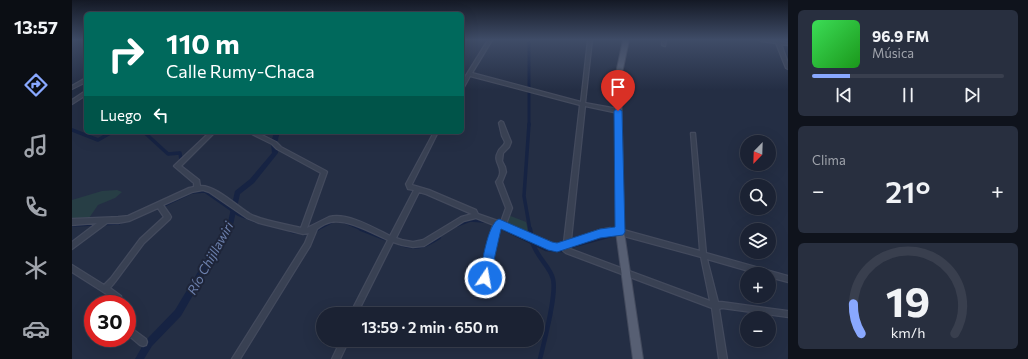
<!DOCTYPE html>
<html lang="es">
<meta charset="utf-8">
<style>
body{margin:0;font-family:Commissioner,sans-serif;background:#282f3f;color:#f1f3f6;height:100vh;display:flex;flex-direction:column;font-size:15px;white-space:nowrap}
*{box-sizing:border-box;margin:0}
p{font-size:13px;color:#a0a4ac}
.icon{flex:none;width:22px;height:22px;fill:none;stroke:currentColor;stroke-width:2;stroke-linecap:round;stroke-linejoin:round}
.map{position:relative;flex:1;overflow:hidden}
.details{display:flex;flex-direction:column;gap:10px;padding:10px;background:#0f131c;width:240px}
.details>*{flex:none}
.hud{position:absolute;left:12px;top:12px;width:380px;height:122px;border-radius:6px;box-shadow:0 4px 16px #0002,0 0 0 1px #393f4e;background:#00695c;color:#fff;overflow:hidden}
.needle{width:26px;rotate:203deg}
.buttons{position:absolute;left:668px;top:135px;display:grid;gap:8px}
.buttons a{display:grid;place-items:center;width:36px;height:36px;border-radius:50%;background:#1b2233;box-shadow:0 4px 16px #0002,0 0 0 1px #393f4e;font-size:20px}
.speed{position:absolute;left:12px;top:295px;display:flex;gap:8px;font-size:20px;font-weight:700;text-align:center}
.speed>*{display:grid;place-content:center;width:52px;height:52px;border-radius:50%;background:#1b2233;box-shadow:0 4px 16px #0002,0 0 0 1px #393f4e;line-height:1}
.speed .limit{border:6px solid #d22;background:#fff;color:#111}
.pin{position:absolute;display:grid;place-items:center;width:34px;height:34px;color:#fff;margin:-41px -17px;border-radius:50% 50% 50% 0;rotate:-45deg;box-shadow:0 0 4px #0007}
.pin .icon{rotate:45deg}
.me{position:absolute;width:44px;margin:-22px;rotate:12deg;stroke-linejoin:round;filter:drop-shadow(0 0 3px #0008)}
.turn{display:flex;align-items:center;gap:14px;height:84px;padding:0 16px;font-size:18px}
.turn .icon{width:52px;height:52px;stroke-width:2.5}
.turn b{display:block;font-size:28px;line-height:34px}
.then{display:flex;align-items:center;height:38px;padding:0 16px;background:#0003;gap:8px;font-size:15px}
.big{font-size:30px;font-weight:600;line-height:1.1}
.details .card{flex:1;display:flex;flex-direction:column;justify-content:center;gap:6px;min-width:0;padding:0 14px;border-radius:6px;background:#282f3f}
.details .dial{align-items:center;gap:0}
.dial svg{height:104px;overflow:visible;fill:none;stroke:#393f4e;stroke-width:7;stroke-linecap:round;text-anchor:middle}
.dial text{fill:#f1f3f6;stroke:none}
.song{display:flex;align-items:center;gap:12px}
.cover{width:48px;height:48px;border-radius:6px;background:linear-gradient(135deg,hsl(130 70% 55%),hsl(120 70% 35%))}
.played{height:4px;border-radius:2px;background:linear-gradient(90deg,#89a8ff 20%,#393f4e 20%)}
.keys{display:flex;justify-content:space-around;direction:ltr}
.heat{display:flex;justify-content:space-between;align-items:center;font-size:22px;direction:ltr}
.trip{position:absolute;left:244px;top:307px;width:228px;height:40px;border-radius:20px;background:#1b2233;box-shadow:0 4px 16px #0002,0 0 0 1px #393f4e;font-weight:600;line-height:40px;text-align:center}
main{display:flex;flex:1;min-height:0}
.tab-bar{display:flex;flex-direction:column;width:72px;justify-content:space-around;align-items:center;background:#0b0e14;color:#a0a4ac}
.tab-bar .icon{width:28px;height:28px}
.tab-bar .active{color:#89a8ff}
.tab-bar b{font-size:18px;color:#f1f3f6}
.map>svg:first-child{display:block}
.green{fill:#273e45}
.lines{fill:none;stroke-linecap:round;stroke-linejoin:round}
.canal-far2{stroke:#162343;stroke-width:3}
.canal-far1{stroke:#162343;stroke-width:3.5}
.canal{stroke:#162343;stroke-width:4.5}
.river{fill:#162343;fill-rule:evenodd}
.minor-casing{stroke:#434a5d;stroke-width:2.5}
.major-casing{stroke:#434a5d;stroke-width:2}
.minor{fill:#394153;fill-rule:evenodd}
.major{fill:#575f73;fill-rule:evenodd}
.route{fill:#1a73e8;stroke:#114b97}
.labels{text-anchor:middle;stroke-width:4;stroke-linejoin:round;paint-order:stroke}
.water-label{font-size:13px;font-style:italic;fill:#6d81ae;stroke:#1e2539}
</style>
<main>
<nav class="tab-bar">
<b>13:57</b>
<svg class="icon active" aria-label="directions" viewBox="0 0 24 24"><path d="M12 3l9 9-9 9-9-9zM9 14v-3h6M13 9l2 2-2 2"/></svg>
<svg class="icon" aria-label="music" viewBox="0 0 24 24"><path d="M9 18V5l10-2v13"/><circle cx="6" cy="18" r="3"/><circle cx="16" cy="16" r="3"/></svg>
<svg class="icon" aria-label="phone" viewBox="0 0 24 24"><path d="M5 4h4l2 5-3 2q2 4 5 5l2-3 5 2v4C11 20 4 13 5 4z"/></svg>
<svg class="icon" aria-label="climate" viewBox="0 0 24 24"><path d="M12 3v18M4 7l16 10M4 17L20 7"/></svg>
<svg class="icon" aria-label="car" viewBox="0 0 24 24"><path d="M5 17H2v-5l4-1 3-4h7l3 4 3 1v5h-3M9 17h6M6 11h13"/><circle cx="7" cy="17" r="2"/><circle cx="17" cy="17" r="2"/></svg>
</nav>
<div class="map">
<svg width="716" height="359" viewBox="0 0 716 359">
<rect width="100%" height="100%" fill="#242e44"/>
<g class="green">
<polygon points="45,190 50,192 43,198 26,205 17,218 0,218 0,200 30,191"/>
<polygon points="436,215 454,222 457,235 433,224"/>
</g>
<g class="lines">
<polyline class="canal-far2" points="457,125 457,40"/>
<g class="canal-far1">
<polyline points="457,124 452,196 458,230"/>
<polyline points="0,130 26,140 40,132"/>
<polyline points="72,132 96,154 108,153 109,160"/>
<polyline points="88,207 120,192 133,191 166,214 189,223"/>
<polyline points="273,222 292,230"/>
<polyline points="0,225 47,223"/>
<polyline points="385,225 398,220 412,221"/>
<polyline points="429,227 435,230"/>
<polyline points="243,230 261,221"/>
</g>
<g class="canal">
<polyline points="289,229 312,238"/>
<polyline points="433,229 474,249 490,250"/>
<polyline points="458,229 459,235"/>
<polyline points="220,231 237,233 245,229"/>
<path d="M460 241C464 257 478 266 481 279 485 294 472 342 468 359"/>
<path d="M329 244C345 249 353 246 367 237"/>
<polyline points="495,247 539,235"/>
</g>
<polygon class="river" points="202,132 208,132 205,143 206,153 182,183 168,194 161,225 109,316 80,346 72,359 63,359 74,340 103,310 156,222 163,191 178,179 200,153 199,143"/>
<g class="minor-casing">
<g id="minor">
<path d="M416 40H420L400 73 509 102 516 40H520L513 103 546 109 548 111 546 113 513 106 499 240 528 230 538 228 548 229 628 251 619 134V133H623L634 253 716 276V282L697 277V274H687L635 259 646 302H650L716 311V317L650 308 647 309 655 359H647L640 308 494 253 489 249 485 250 477 248 428 227 426 229 416 278 415 280 413 281 411 280 410 278 420 228 422 225 404 218 392 221 352 246 341 247 330 245 321 242 285 314H278L316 240C300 233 276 219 259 222 254 223 249 226 245 229L238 246 168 359H160L233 243 237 233 231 234 187 223 175 218 137 192 131 190 120 192 91 205 98 215 99 217 98 219 72 243 43 282 38 288 49 296 51 304H45L44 300 0 272V265L32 285 39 278 68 239 92 217 86 208 57 221 46 223H35L0 249V242L25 223 0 225V219L46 217 56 216 117 188 122 187V183L102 166 138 132H143L109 166 127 180 128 186C142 184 166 207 178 214 191 221 215 224 229 228L249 173 205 149 200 144 178 133V132H184L204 142 209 147 254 171 255 172 235 228 257 217C275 212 302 228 318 236L342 190 336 189 334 184 362 132H366L340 184V185L357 190 404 210 406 214 429 222 434 208 424 182C426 179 428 176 428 173 429 165 421 161 426 152 428 147 432 147 433 142L430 136 427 123 429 121 431 122 439 142 437 147 431 153 430 161 433 167 434 172 430 182 440 208 434 224 480 243 485 244 492 242 508 105 398 76 392 87H390V82ZM347 192 354 194 400 214 389 217 351 240 341 242 330 240 324 238ZM538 234 548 235 629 257 638 301 498 249 495 247 528 236Z"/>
<polygon points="590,40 594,40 593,46 590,45"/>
<polygon points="687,40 703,41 703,40 707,40 708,42 716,43 716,45 709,44 716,63 716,69 714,68 704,43 689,41"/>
<polygon points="12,79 14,79 14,82 0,89 0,86"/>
<polygon points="12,92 14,92 14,95 0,104 0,100"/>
<polygon points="55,325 74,339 75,342 74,345 71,346 68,345 55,334"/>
<polygon points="269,340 277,340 268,359 260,359"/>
</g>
</g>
<g class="major-casing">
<polygon id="major" points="551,40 557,40 549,78 552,232 571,359 561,359 544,232 543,78"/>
</g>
<use href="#minor" class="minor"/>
<use href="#major" class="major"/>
</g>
<linearGradient id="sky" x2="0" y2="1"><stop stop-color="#141925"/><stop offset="0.44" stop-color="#3f4c67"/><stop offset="1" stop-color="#3f4c67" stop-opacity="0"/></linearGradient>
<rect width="716" height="90" fill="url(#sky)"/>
<path class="route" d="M546 108 550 111 553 232 551 235 528 238 485 252 476 250 429 229 418 278 417 282 413 284 409 282 407 278C410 266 415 224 427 219L480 242 485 243 528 229 543 227 542 111Z"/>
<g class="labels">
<g class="water-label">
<text transform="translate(138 258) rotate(-61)" y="5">Río Chijllawiri</text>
</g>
</g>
</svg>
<div class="buttons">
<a><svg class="needle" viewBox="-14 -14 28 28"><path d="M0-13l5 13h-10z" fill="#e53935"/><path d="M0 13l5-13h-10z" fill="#a0a4ac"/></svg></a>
<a><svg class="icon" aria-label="search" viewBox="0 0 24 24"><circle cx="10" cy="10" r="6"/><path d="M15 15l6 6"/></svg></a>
<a><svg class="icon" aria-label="layers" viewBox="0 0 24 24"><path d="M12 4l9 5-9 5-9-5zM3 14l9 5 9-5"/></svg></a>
<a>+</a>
<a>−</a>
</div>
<div class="speed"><div class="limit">30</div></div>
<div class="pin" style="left:546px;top:111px;background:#d93025"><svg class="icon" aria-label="arrive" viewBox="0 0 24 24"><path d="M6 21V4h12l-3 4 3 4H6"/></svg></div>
<svg class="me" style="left:413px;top:278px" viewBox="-20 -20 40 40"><circle r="17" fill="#1a73e8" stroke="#fff" stroke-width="3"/><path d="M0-11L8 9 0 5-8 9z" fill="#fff"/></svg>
<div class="trip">13:59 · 2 min · 650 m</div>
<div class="hud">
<div class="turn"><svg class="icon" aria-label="right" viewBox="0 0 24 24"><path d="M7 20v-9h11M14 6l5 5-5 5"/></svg><div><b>110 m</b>Calle Rumy-Chaca</div></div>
<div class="then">Luego<svg class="icon" aria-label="left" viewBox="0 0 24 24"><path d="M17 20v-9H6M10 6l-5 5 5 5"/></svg></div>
</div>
</div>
<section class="details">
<div class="card">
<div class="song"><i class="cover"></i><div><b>96.9 FM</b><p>Música</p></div></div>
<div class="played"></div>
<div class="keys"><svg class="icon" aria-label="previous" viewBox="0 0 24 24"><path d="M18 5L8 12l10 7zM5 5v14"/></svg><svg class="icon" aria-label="pause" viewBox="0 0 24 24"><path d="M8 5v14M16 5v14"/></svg><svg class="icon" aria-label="next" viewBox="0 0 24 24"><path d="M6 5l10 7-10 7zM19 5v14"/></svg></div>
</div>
<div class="card"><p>Clima</p>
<div class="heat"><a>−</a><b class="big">21°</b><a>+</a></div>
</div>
<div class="card dial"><svg viewBox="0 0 100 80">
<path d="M14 69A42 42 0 1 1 86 69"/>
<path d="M14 69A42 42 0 0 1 8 46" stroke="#89a8ff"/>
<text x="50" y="56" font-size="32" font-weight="700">19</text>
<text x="50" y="72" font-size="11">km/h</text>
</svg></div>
</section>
</main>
